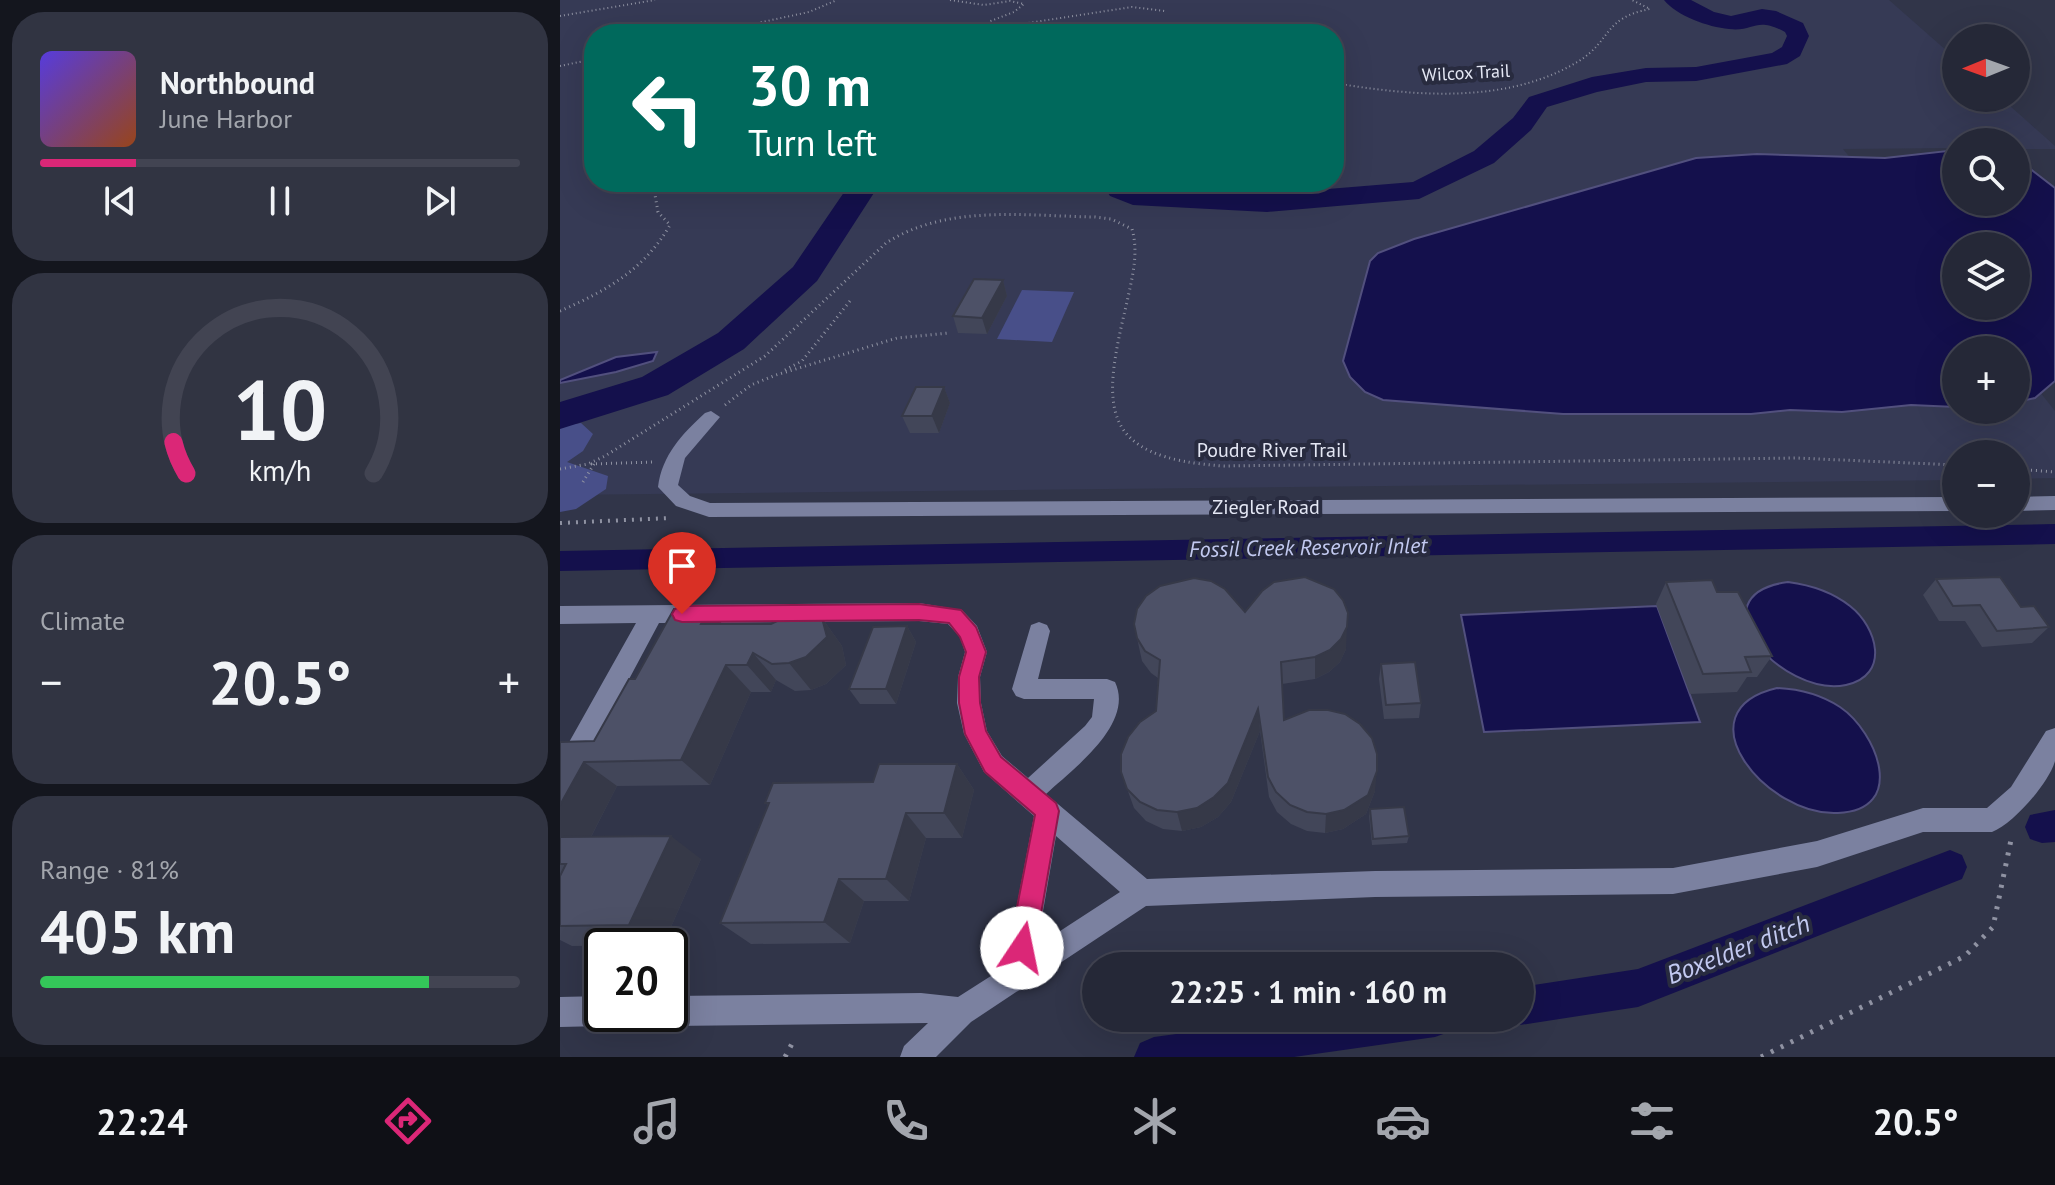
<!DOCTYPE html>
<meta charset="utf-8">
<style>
body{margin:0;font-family:"PT Sans",sans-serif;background:#313442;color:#f1f3f6;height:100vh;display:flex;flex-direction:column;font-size:30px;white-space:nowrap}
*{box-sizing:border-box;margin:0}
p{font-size:26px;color:#a3a6ad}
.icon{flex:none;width:44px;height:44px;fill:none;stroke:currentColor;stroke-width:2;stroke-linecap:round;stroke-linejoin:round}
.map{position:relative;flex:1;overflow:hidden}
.details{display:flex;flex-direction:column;gap:12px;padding:12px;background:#14161e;width:560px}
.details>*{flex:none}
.top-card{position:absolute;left:24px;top:24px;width:760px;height:168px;border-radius:32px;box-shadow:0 8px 32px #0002,0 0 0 2px #424452;background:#00695c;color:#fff;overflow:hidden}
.needle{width:52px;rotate:269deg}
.controls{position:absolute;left:1382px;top:24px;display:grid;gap:16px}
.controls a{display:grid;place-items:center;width:88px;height:88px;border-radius:50%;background:#252837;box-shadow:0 8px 32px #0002,0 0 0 2px #424452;font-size:40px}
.speed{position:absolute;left:24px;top:928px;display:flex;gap:16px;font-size:40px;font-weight:700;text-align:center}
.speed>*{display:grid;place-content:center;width:104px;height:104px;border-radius:50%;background:#252837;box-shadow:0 8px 32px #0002,0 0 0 2px #424452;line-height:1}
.speed .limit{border:4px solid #111;border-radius:12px;background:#fff;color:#111}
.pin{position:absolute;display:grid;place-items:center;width:68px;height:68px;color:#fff;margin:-82px -34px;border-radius:50% 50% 50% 0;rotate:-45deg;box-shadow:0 0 8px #0007}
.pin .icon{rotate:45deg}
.me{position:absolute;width:88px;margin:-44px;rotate:11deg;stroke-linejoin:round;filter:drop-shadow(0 0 6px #0008)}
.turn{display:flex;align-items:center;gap:28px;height:168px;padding:0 32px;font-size:36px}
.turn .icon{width:104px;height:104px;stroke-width:2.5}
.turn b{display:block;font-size:56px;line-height:68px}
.big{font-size:60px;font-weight:700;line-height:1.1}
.details .card{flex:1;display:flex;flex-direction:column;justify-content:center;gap:12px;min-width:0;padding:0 28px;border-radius:32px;background:#313442}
.details .dial{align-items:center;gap:0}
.dial svg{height:208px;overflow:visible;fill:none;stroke:#424452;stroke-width:7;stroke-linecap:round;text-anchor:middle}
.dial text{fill:#f1f3f6;stroke:none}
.song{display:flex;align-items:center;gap:24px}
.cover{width:96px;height:96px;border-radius:12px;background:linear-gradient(135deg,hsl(250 70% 55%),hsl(20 70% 35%))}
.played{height:8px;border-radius:4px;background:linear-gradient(90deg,#db2777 20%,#424452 20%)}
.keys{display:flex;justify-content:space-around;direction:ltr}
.heat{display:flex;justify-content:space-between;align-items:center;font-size:44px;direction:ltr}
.charge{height:12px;border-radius:6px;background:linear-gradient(90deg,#34c759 81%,#424452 0)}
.trip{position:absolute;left:522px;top:952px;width:452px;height:80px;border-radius:40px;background:#252837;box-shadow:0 8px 32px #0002,0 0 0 2px #424452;font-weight:700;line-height:80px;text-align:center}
.tab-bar{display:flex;height:128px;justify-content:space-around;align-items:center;background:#0f1016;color:#a3a6ad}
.tab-bar .icon{width:56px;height:56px}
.tab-bar .active{color:#db2777}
.tab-bar b{font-size:36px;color:#f1f3f6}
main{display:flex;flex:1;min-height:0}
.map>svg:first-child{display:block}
.built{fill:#363a55;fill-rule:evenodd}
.green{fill:#484f89}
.water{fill:#14104c;stroke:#52507e;stroke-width:2;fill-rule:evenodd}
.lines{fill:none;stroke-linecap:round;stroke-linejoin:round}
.canal{fill:#14104c;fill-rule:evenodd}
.river{fill:#14104c;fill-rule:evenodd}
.path-far3{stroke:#8f92a2;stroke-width:2;stroke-dasharray:1 3;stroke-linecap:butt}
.path-far2{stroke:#8f92a2;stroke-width:3;stroke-dasharray:1 4;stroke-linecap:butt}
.path-far1{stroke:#8f92a2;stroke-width:4;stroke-dasharray:2 6;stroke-linecap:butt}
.path{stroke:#8f92a2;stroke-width:5;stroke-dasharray:3 8;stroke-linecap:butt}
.minor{fill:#7b81a0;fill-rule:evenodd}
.wall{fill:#424659}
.shaded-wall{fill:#363948}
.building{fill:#4d5167;stroke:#363948;stroke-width:2}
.route{fill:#db2777;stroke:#8e194d;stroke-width:2}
.labels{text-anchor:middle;stroke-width:8;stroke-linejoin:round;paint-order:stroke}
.far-street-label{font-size:18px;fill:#e4e7f4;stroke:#282b3f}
.street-label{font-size:20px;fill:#e4e7f4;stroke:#282b3f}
.water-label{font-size:22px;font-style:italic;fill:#c2c9f0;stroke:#282b3f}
.near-water-label{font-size:26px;font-style:italic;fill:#c2c9f0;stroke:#282b3f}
</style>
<main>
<section class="details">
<div class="card">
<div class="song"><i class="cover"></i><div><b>Northbound</b><p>June Harbor</p></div></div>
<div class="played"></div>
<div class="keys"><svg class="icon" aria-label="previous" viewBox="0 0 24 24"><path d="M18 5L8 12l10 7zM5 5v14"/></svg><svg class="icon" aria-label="pause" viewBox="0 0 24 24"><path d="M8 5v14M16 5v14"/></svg><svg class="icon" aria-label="next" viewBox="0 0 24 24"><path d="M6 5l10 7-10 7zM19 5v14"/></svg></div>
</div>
<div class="card dial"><svg viewBox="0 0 100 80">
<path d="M14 69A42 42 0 1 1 86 69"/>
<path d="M14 69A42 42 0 0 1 9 57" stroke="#db2777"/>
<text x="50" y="56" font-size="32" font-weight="700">10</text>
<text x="50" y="72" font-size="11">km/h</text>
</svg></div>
<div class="card"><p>Climate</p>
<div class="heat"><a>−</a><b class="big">20.5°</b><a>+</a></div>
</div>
<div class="card"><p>Range · 81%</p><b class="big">405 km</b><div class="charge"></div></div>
</section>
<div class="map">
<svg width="1495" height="1057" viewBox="0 0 1495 1057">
<rect width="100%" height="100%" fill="#313549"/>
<path class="built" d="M0 0H1329L1396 59V98H1441L1495 146V149H1456V142H1396V148L1283 149 1396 288V410H1456V362L1495 411V478L1456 479V454H1396V480L0 495ZM34 34H774V182H34Z"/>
<g class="green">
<polygon points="462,290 514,292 492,342 437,339"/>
<polygon points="21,423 33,434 23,451 7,462 48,476 46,489 16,509 0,512 0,426"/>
</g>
<g class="water">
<path d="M1396 150V202H1456V158L1495 188V381L1475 398 1456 402V350H1396V407L1351 405 1282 412 1230 410 1191 414H1003L823 400 805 392 790 377 783 361 810 261 818 253 854 239 1136 158 1197 154 1325 158ZM1396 246H1456V306H1396Z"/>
<polygon points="97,352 93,361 56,372 0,383 0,380 56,357"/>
<path d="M1228 582C1251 585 1271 591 1290 606 1317 627 1331 675 1286 685 1221 698 1132 595 1228 582Z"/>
<polygon points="1097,606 1140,722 924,732 901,615"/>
<path d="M1217 688C1240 689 1260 694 1280 707 1317 732 1348 810 1278 813 1207 817 1119 711 1217 688Z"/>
</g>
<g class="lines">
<g class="canal">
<polygon points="1495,524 1495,544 0,571 0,551"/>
<polygon points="1495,810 1495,842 1482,843 1470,839 1465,827 1470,815"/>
<polygon points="1390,850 1402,855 1407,867 1402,879 1078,1007 960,1025 946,1018 960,1018 960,987 1078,969"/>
<polygon points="735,1018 894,1018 889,1032 875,1037 734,1057 574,1057 580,1043 594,1037"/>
</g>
<g class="river">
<path d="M1104 0H1131L1154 12 1171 16 1202 9 1216 11 1243 23 1249 36 1240 56 1227 64 1136 81 1086 82 1037 92 987 107 971 130 934 163 859 199 707 212 573 205 550 196 541 182H571L578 187 707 194 853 182 914 151 953 118 969 97 1032 77 1086 68 1136 67 1212 53 1222 47 1227 36 1225 32C1195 16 1195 32 1169 29 1148 27 1117 16 1104 0Z"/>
<polygon points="291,182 321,182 257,281 184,349 108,395 0,429 0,402 82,377 158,333 233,267"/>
</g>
<g class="path-far3">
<polyline points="390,0 424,5 450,1 464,4 454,12 428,22 429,29 422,34"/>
<polyline points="0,16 95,0"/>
<polyline points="429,29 572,7 605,11"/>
<polyline points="146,34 249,12 277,0"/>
<polyline points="0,66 34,59"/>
<path d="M774 83C853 96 947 105 1019 61 1052 40 1043 18 1090 9L1072 0"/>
</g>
<g class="path-far2">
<path d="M0 311C46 291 84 270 110 225L98 212 94 189 110 182"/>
<polyline points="225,370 242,361 290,301"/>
<polyline points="165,405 191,385 216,375 337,338 389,333"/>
<polyline points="31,464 94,462"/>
<path d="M0 469 28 464 45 456 205 356 326 243C387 204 465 216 535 217L551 219 572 229C579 253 572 278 567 302 542 406 536 458 664 466L1236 458 1396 465"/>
<polyline points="1456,469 1495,472"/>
<polyline points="23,482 34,464"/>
</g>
<polyline class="path-far1" points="0,523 111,518"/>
<g class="path">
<polyline points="225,1057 235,1038"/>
<polyline points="1201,1057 1405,956 1433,927 1452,835"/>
</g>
<g class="minor">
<path d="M151 411 160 417 125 458 118 485 130 496 150 503 1396 497V511L149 517 116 506 98 487C102 455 122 434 145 413Z"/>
<polygon points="1495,496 1495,510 1456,511 1456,497"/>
<path d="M359 603 402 610 417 626 427 652 420 677 421 703 427 731 442 756 468 778 525 726 532 717 534 699H464L456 696 452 689 471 625 479 622 487 625 490 631 478 679H547L555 682C575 724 513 769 486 794L587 879 815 871 1113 868 1257 841 1363 808H1427L1451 787 1486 731 1495 728C1495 738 1495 751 1495 761 1489 783 1453 824 1432 832H1363L1257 867 1113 894 815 897 586 906 411 1022 376 1057H340L344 1046 368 1023 110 1026 100 1021 97 1014H110V996L361 993 398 997 445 967 474 816 424 772 404 734 397 703 398 677 405 652 400 637 388 624 359 621 99 623 21 769 12 772 3 769 0 762 3 753 76 623 0 624V606ZM496 836 560 892 477 946Z"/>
<polygon points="42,996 42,1014 55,1014 52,1021 42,1026 0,1027 0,997"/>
</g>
</g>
<g class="wall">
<polygon points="443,280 447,296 427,334 398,333 393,316"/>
<polygon points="384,387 390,403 379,433 350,433 342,416"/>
<polygon points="1376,579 1461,607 1489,627 1472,643 1422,647 1405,621 1379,621 1363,595"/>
<polygon points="1106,582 1157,592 1212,656 1197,677 1187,677 1177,692 1130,694 1096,604"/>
<polygon points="149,609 162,624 211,624 262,618 282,646 286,665 266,684 251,690 235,691 216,680 211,692 191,692 150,785 57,786 31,837 141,859 103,945 12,946 0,940 0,742 34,741"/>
<polygon points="685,612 786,649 780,662 769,672 755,679 722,684 724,720 815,791 806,814 783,829 765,833 747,831 731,824 717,812 709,797 700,731 671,802 658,817 641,827 622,831 603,829 586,821 574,808 561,772 596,711 598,678 591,673 582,661 577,638"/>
<polygon points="347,626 356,642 336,704 300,704 289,689"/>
<polygon points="821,664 861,703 859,718 824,719 819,679"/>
<polygon points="397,764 414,790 402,838 366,838 349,901 304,901 290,943 191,944 160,923 208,805 205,803 313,782"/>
<polygon points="810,809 849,836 847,843 812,845 809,816"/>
</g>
<g class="shaded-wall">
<polygon points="443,280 447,296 427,334 422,318"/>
<polygon points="384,387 390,403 379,433 372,416"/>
<polygon points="149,609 173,636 141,624"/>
<polygon points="262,618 282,646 286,665 266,684 251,690 229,663"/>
<polygon points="347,626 356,642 336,704 326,689"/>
<polygon points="787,627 786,649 780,662 769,672 755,679 755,657"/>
<polygon points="193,653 216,680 211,692 187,665"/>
<polygon points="166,665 191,692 150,785 121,760"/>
<polygon points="698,709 700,731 671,802 658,817 641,827 622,831 617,812"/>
<polygon points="24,762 57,786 19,860 0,848 0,805"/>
<polygon points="397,764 414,790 402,838 384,813"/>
<polygon points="817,771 815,791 806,814 783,829 765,833 766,814"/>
<polygon points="346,813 366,838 349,901 326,879"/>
<polygon points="111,836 141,859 103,945 69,925"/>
<polygon points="279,879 304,901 290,943 264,922"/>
</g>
<g class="building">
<polygon points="414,279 443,280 422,318 393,316"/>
<polygon points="356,387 384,387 372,416 342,416"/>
<polygon points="745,577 774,589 783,600 788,613 787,627 781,639 770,650 755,657 721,662 724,720 749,710 768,710 785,714 800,724 812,738 817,754 817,771 808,795 784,810 766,814 747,812 730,805 716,792 708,777 698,709 668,783 654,797 637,808 617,812 597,810 580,802 567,789 561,772 561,754 568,737 580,722 596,711 600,660 585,651 577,638 574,624 577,609 586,596 600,586 634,578 651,581 665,589 685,612 702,591 714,582"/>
<polygon points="1440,577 1461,607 1474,606 1489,627 1437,631 1420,605 1393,606 1376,579"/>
<polygon points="1152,580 1157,592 1178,592 1212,656 1185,657 1191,672 1143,674 1106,582"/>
<polygon points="114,609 149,609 141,624 211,624 236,612 250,612 262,618 267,637 246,657 229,663 212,664 193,653 187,665 166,665 121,760 24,762 0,805 0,742 34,741 69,679 75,679"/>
<polygon points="347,626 326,689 289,689 313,627"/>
<polygon points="855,662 861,703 826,705 821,664"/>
<polygon points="319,764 397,764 384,813 346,813 326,879 279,879 264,922 160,923 209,803 205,803 213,783 313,782"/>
<polygon points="844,807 849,836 813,839 810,809"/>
<polygon points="111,836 69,925 0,926 0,876 6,864 0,864 0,837"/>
</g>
<polygon class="route" points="359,604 401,610 416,627 426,652 419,677 420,703 426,731 441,757 496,803 499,811 475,948 471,957 462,961 453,957 449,948 475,815 425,772 405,734 399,703 399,677 406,652 400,637 389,623 359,620 122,622 115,620 112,614 115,609 122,606"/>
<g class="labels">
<g class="far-street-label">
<text transform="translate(906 73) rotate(-3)" y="6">Wilcox Trail</text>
</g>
<g class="street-label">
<text x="712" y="457">Poudre River Trail</text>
<text x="706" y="514">Ziegler Road</text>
</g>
<g class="water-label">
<text transform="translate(748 547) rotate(-1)" y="8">Fossil Creek Reservoir Inlet</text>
</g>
<g class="near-water-label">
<text transform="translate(1178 949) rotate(-21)" y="9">Boxelder ditch</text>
</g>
</g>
</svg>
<div class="controls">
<a><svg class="needle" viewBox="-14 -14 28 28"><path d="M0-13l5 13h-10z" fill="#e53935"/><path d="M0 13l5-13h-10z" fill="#a3a6ad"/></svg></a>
<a><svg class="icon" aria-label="search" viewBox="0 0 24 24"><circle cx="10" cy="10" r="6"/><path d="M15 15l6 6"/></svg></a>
<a><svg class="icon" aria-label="layers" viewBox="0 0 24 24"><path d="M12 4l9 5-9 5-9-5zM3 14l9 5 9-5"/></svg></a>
<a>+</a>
<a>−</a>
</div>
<div class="speed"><div class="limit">20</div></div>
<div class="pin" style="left:122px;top:614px;background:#d93025"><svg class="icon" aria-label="arrive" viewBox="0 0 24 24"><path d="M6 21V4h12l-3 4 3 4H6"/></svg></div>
<svg class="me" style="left:462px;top:948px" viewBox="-20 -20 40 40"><circle r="19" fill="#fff"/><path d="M0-13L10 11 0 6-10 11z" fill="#db2777"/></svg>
<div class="trip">22:25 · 1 min · 160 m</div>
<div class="top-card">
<div class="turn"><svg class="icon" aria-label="left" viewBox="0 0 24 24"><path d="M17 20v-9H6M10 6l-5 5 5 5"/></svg><div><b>30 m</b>Turn left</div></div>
</div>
</div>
</main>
<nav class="tab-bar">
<b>22:24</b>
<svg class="icon active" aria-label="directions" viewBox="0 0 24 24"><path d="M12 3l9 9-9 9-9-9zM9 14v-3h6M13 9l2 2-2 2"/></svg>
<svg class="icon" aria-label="music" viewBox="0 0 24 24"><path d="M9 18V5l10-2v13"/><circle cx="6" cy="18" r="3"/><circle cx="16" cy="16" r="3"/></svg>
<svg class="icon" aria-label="phone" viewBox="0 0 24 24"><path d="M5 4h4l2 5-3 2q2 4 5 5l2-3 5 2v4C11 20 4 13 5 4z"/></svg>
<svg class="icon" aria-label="climate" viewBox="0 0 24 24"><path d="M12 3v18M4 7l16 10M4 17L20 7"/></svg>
<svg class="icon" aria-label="car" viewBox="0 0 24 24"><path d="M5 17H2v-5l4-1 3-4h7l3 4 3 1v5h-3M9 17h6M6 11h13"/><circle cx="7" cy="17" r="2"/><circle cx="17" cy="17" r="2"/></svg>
<svg class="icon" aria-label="filters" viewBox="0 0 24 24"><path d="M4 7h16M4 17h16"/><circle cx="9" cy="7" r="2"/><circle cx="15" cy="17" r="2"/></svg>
<b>20.5°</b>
</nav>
